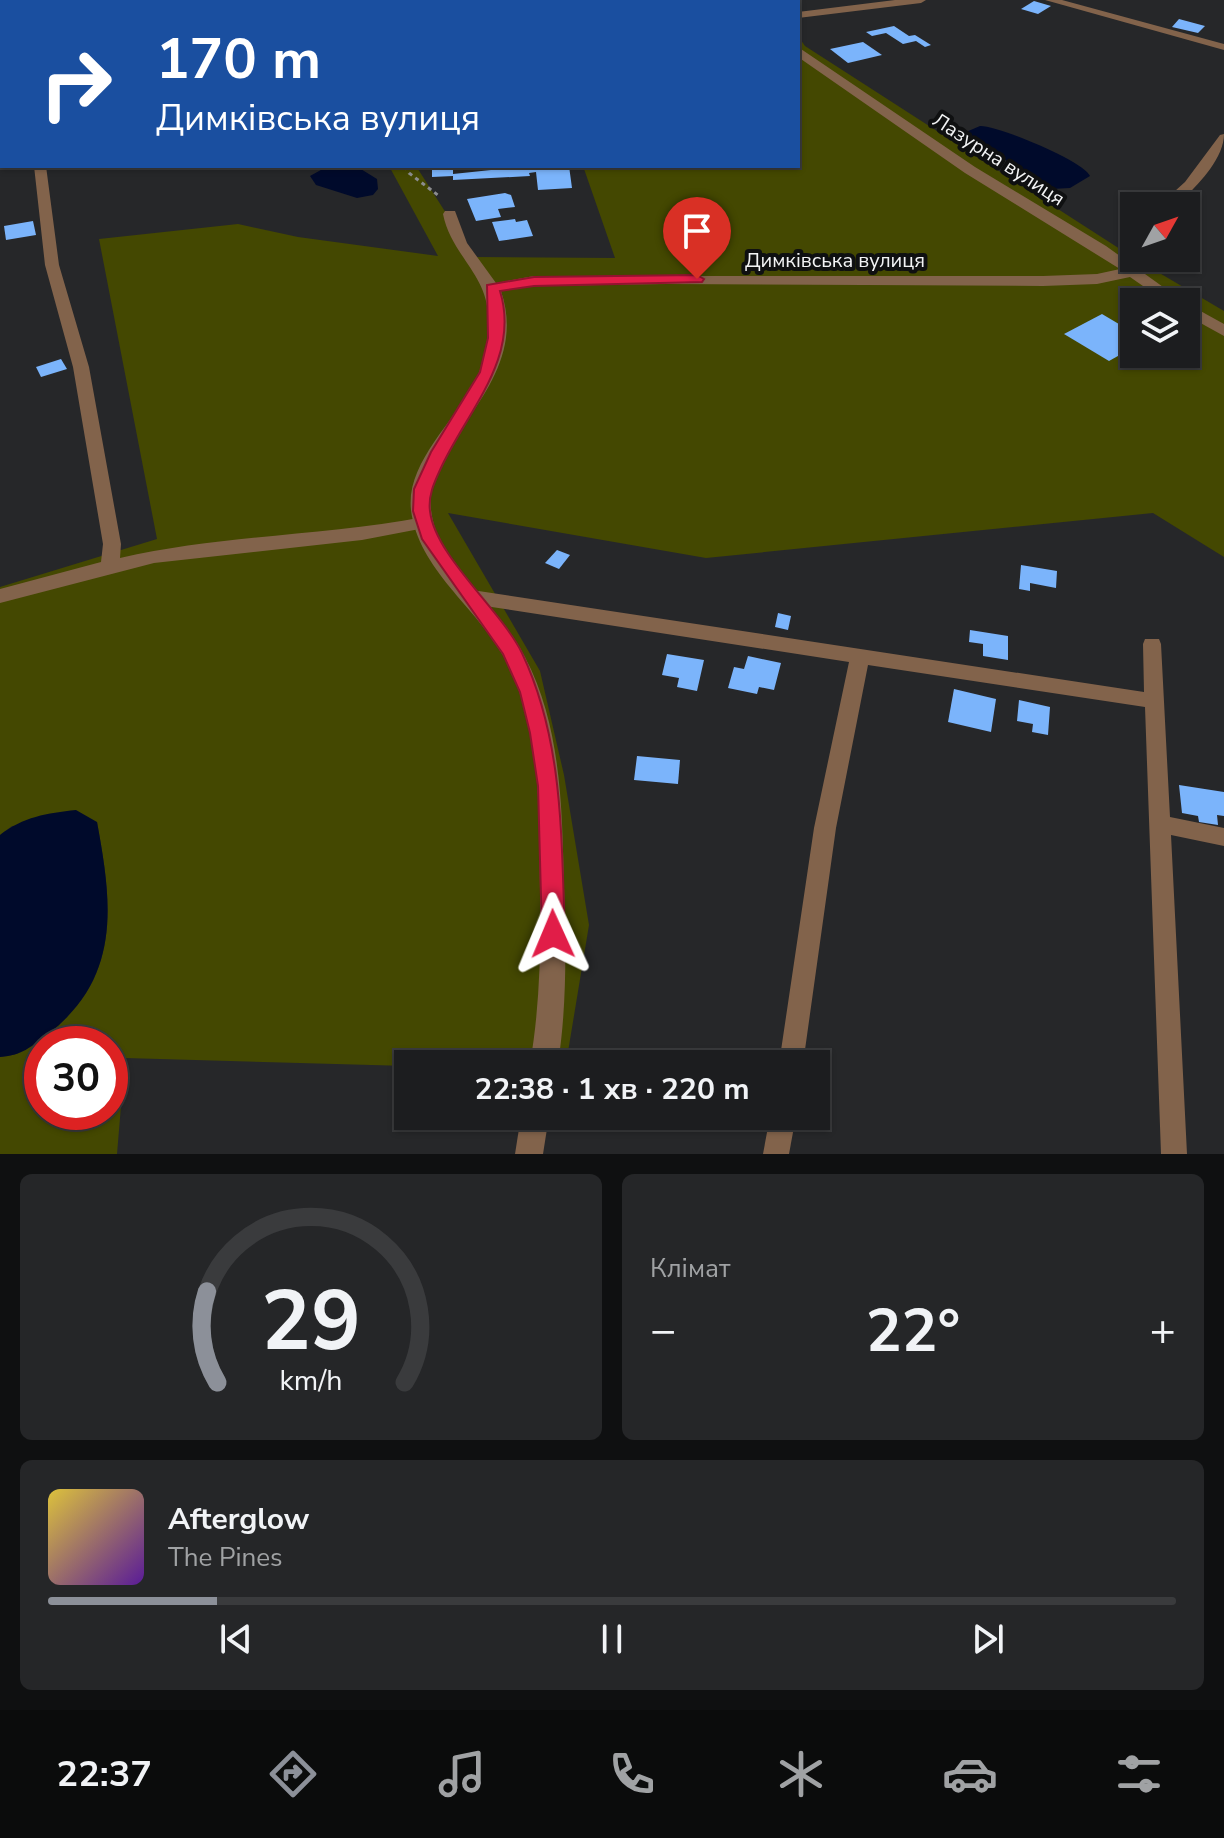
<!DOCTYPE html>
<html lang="uk">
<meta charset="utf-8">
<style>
body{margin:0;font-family:"Nunito Sans",sans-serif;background:#252628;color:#f1f3f6;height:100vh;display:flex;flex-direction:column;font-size:30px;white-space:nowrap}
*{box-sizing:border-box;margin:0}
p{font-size:26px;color:#a0a2a4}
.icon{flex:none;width:44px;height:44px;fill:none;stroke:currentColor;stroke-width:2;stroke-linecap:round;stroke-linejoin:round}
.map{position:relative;height:1154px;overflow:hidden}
.sheet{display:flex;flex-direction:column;gap:20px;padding:20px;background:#0f1011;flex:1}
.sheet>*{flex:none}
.banner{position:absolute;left:0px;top:0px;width:800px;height:168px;box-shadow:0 2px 6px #0004,0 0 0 2px #3a3b3d;background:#1a4fa0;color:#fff;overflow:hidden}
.needle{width:52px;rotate:50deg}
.buttons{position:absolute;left:1120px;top:192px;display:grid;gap:16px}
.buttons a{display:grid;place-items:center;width:80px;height:80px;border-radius:0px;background:#1c1d1f;box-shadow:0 2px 6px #0004,0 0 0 2px #3a3b3d;font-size:40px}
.speed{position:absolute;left:24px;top:1026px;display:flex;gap:16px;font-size:40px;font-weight:700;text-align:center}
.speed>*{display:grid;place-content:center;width:104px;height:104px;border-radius:50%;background:#1c1d1f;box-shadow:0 2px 6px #0004,0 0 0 2px #3a3b3d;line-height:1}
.speed .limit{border:12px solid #d22;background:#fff;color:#111}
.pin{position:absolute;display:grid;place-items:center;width:68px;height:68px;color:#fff;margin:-82px -34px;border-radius:50% 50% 50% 0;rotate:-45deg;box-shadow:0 0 8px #0007}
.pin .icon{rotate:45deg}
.me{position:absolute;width:88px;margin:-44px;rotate:359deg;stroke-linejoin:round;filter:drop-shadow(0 0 6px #0008)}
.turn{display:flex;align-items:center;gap:28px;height:168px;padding:0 24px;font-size:36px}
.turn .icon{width:104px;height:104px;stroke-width:2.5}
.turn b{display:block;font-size:56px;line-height:68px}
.big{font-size:60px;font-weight:700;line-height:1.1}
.sheet .widget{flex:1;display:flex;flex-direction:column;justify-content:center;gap:12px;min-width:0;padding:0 28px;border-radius:12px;background:#252628}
.sheet .dial{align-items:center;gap:0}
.dial svg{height:208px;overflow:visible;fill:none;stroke:#3a3b3d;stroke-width:7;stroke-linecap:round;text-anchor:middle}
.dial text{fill:#f1f3f6;stroke:none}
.song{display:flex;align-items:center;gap:24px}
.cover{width:96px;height:96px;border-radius:12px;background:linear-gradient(135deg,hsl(50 70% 55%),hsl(270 70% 35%))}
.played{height:8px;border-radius:4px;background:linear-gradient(90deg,#8c9099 15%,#3a3b3d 15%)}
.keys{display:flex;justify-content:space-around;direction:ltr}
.heat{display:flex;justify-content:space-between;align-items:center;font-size:44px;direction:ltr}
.sheet .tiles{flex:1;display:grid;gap:20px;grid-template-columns:1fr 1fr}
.widget:last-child{grid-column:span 2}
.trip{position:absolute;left:394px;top:1050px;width:436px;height:80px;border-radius:0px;background:#1c1d1f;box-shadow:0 2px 6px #0004,0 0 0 2px #3a3b3d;font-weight:700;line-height:80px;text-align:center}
.tab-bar{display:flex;height:128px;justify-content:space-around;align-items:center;background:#0b0c0c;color:#a0a2a4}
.tab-bar .icon{width:56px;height:56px}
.tab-bar .selected{color:#8c9099}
.tab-bar b{font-size:36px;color:#f1f3f6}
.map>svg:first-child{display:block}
.green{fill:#444801;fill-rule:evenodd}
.water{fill:#000a2b}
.building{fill:#7bb4fb}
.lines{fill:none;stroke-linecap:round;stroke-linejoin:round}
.path{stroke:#8c8d8f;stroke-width:3;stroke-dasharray:4 4;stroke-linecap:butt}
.lane{fill:#82634b;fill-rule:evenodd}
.street{fill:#82634b;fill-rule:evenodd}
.route{fill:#e11d48;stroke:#92132f;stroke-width:2}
.labels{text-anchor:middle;stroke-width:8;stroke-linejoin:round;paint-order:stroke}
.far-street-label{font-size:20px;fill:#f3f4f5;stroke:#0f1011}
</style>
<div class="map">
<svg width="1224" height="1154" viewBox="0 0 1224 1154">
<rect width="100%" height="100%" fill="#262729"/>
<path class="green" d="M798 36 805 46 1134 258 1224 311V557L1153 513 706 558 448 513 540 671 564 775 589 925 566 1064 408 1066 125 1058 117 1154H0V1057C23 1055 30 1047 48 1034 122 977 112 903 97 822L12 826 0 835V587L157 539 99 239 238 224 298 237 438 256 389 166H416L474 257 615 258 583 166H798ZM1134 302H1186V354H1134ZM42 1044H110V1112H42Z"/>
<g class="water">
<path d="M980 126C997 125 1084 161 1090 176L1070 188 1052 189 969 137 966 132Z"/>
<polygon points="328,166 356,166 377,179 378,189 373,195 357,198 316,185 310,176"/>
<path d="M76 810 97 822C112 903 122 977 48 1034 30 1047 23 1055 0 1057V835C23 817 47 813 76 810Z"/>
</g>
<g class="building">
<polygon points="1034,1 1051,6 1038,14 1021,9"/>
<polygon points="1179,19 1205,26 1198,33 1172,27"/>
<polygon points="894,26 909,36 915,35 931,45 925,47 916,41 903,44 886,33 872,36 866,32"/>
<polygon points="863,42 882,55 848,63 830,49"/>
<polygon points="529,166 569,166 572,188 538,190 536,172 529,173 530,176 453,180 453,174"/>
<polygon points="453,167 453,176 432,177 432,168"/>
<polygon points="505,193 511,195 515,207 498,209 501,217 476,221 467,199"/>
<polygon points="515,219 516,222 527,220 533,236 499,241 492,222"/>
<polygon points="33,221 36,235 6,240 4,226"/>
<polygon points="1102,314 1134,333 1134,347 1109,361 1064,334"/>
<polygon points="61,359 67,369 41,377 36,367"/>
<polygon points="557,550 570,555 559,569 545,563"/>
<polygon points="1021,565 1057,571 1056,588 1030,583 1030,591 1019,589"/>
<polygon points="778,613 791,616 788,630 775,627"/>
<polygon points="970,630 1008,636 1008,660 983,656 983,644 969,642"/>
<polygon points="667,654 704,660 697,691 677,687 679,678 662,675"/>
<polygon points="748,656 781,663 774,690 759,687 757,694 728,688 734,667 744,669"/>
<polygon points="954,689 996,699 991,732 948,722"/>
<polygon points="1019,700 1050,707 1048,735 1032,732 1033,724 1017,721"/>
<polygon points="637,756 680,760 678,784 634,780"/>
<polygon points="1179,785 1224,792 1224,816 1217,815 1218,825 1199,822 1198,816 1182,813"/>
</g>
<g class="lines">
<g class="path">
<polyline points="60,2 64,0"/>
<polyline points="405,166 409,173 439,196"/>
</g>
<g class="lane">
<polygon points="895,0 926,0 921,3 798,18 798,12"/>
<polygon points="1045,0 1062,0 1224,44 1224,50"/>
<rect x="0" y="18" width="2" height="6"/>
<path d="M1224 134C1224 157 1201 182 1185 197H1175V191L1185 182 1220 135Z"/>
<path d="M34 166H46L59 265 89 367 121 544 120 558C220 535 323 536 424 517L430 519 433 523 430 527 362 540 154 563 0 603V589L101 562 103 544 73 367 45 265Z"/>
<polygon points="472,590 1144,692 1143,644 1145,639 1159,639 1161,644 1170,817 1224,828 1224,846 1171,835 1187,1154 1161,1154 1145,707 868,665 836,828 803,1064 779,1064 814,828 849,662 472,604 463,597"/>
<polygon points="770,1116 796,1116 789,1154 763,1154"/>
</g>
<g class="street">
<polygon points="720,0 733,0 735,2 722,2"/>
<path d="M798 47 975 167 1106 246 1184 302H1166L1130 277 1097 284 1043 286 667 284 534 286 501 291C533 385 422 439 431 510 438 569 499 606 525 657 562 728 562 810 564 888 566 947 567 1005 558 1064H530C540 1006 541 948 540 889 539 812 542 727 504 657 477 608 418 569 411 510 406 464 452 424 472 387 484 366 489 341 488 317 488 275 451 255 443 214L445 211H455L467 243 496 283 534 276H1043L1097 274 1120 269 965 173 798 57Z"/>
<polygon points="1186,303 1224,324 1224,336 1186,315"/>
<polygon points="521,1116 549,1116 543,1154 515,1154"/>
</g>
</g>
<path class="route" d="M697 275 704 279 702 282 534 286 500 291C521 359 466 412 440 470 434 483 428 496 430 511 435 556 501 610 522 653 564 742 561 838 565 934L562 941 553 944 545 941 542 934 538 786 530 733 520 692 503 654 422 539 413 511 414 489 431 452 480 372 488 338 487 285 534 277Z"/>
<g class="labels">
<g class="far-street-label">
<text transform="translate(999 159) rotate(33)" y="7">Лазурна вулиця</text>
<text x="835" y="267">Димківська вулиця</text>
</g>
</g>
</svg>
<div class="buttons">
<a><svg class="needle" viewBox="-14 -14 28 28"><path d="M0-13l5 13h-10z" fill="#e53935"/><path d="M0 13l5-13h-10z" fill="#a0a2a4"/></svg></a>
<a><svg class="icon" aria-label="layers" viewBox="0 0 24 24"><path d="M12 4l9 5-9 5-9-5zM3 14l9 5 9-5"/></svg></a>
</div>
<div class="speed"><div class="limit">30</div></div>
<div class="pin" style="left:697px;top:279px;background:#d93025"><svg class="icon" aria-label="arrive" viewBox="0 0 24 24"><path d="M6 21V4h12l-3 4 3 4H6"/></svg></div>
<svg class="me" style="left:553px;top:934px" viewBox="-20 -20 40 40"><path d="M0-17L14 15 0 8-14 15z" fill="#e11d48" stroke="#fff" stroke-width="4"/></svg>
<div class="trip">22:38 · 1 хв · 220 m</div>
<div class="banner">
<div class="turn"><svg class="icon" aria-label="right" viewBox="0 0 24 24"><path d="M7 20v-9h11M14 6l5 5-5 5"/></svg><div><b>170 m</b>Димківська вулиця</div></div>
</div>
</div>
<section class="sheet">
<div class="tiles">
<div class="widget dial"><svg viewBox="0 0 100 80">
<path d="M14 69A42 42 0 1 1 86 69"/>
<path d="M14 69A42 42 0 0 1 10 34" stroke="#8c9099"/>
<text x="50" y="56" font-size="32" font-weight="700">29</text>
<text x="50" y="72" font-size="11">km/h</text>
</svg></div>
<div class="widget"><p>Клімат</p>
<div class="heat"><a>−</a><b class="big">22°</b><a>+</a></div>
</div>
<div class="widget">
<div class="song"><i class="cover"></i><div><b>Afterglow</b><p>The Pines</p></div></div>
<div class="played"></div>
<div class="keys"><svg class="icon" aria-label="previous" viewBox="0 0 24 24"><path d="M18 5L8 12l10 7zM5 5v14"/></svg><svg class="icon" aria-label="pause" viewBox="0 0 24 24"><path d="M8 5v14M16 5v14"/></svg><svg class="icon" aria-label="next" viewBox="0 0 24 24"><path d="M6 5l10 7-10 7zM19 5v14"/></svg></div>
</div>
</div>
</section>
<nav class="tab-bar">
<b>22:37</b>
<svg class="icon selected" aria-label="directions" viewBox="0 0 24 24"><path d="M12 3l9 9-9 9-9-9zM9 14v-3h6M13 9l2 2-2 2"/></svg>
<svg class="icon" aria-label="music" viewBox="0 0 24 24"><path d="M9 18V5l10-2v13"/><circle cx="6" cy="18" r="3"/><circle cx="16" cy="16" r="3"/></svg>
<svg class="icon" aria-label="phone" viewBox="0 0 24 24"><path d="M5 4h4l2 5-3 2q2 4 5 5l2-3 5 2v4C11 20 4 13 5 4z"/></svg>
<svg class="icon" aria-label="climate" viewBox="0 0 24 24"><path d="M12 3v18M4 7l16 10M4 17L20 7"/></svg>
<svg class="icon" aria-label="car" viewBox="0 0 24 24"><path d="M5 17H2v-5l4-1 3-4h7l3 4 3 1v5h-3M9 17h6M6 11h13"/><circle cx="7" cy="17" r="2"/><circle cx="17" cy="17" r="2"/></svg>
<svg class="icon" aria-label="filters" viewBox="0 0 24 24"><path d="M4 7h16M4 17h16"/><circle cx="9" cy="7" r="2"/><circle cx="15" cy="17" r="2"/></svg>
</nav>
